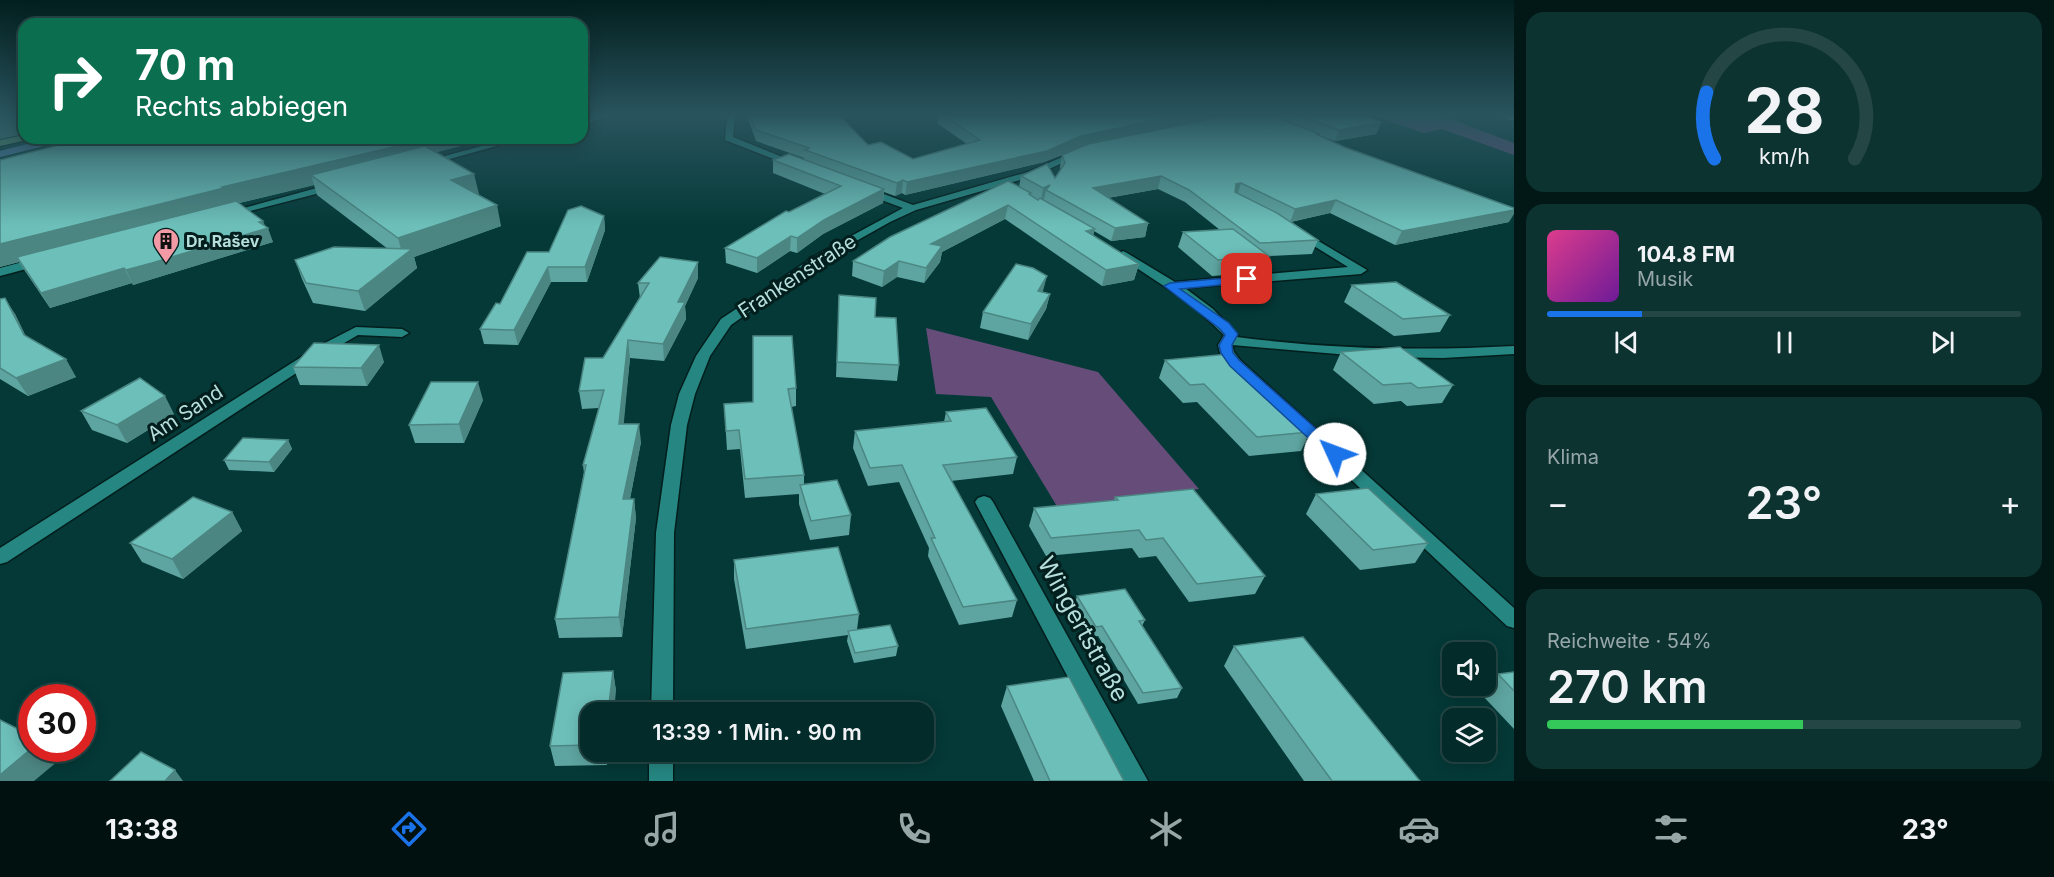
<!DOCTYPE html>
<html lang="de">
<meta charset="utf-8">
<style>
body{margin:0;font-family:Inter,sans-serif;background:#0d3331;color:#f1f3f6;height:100vh;display:flex;flex-direction:column;font-size:22px;white-space:nowrap}
*{box-sizing:border-box;margin:0}
p{font-size:20px;color:#97a7a8}
.icon{flex:none;width:33px;height:33px;fill:none;stroke:currentColor;stroke-width:2;stroke-linecap:round;stroke-linejoin:round}
.map{position:relative;flex:1;overflow:hidden}
.panel{display:flex;flex-direction:column;gap:12px;padding:12px;background:#021817;width:540px}
.panel>*{flex:none}
.top-card{position:absolute;left:18px;top:18px;width:570px;height:126px;border-radius:18px;box-shadow:0 3px 15px #0003,0 0 0 2px #244746;background:#0b6e4f;color:#fff;overflow:hidden}
.fabs{position:absolute;left:1442px;top:642px;display:grid;gap:12px}
.fabs a{display:grid;place-items:center;width:54px;height:54px;border-radius:12px;background:#032b29;box-shadow:0 3px 15px #0003,0 0 0 2px #244746;font-size:30px}
.speed{position:absolute;left:18px;top:684px;display:flex;gap:12px;font-size:30px;font-weight:700;text-align:center}
.speed>*{display:grid;place-content:center;width:78px;height:78px;border-radius:50%;background:#032b29;box-shadow:0 3px 15px #0003,0 0 0 2px #244746;line-height:1}
.speed .limit{border:9px solid #d22;background:#fff;color:#111}
.pin{position:absolute;display:grid;place-items:center;width:51px;height:51px;color:#fff;margin:-26px;border-radius:12px;box-shadow:0 3px 9px #0006}
.me{position:absolute;width:66px;margin:-33px;rotate:313deg;stroke-linejoin:round;filter:drop-shadow(0 0 4px #0008)}
.turn{display:flex;align-items:center;gap:21px;height:126px;padding:0 18px;font-size:27px}
.turn .icon{width:78px;height:78px;stroke-width:2.5}
.turn b{display:block;font-size:42px;line-height:51px}
.big{font-size:45px;font-weight:600;line-height:1.1}
.panel .tile{flex:1;display:flex;flex-direction:column;justify-content:center;gap:9px;min-width:0;padding:0 21px;border-radius:18px;background:#0d3331}
.panel .dial{align-items:center;gap:0}
.dial svg{height:156px;overflow:visible;fill:none;stroke:#244746;stroke-width:7;stroke-linecap:round;text-anchor:middle}
.dial text{fill:#f1f3f6;stroke:none}
.song{display:flex;align-items:center;gap:18px}
.cover{width:72px;height:72px;border-radius:9px;background:linear-gradient(135deg,hsl(330 70% 55%),hsl(280 70% 35%))}
.played{height:6px;border-radius:3px;background:linear-gradient(90deg,#1a73e8 20%,#244746 20%)}
.keys{display:flex;justify-content:space-around;direction:ltr}
.heat{display:flex;justify-content:space-between;align-items:center;font-size:33px;direction:ltr}
.charge{height:9px;border-radius:4px;background:linear-gradient(90deg,#34c759 54%,#244746 0)}
.trip{position:absolute;left:580px;top:702px;width:354px;height:60px;border-radius:18px;background:#032b29;box-shadow:0 3px 15px #0003,0 0 0 2px #244746;font-weight:600;line-height:60px;text-align:center}
.tabs{display:flex;height:96px;justify-content:space-around;align-items:center;background:#011110;color:#97a7a8}
.tabs .icon{width:42px;height:42px}
.tabs .active{color:#1a73e8}
.tabs b{font-size:27px;color:#f1f3f6}
main{display:flex;flex:1;min-height:0}
.map>svg:first-child{display:block}
.green{fill:#664c78}
.lines{fill:none;stroke-linecap:round;stroke-linejoin:round}
.stream{stroke:#4e77a1;stroke-width:6}
.minor-casing{stroke:#021e1d;stroke-width:3}
.major-casing{stroke:#021e1d;stroke-width:3}
.minor{fill:#268681;fill-rule:evenodd}
.major{fill:#5a946a;fill-rule:evenodd}
.wall{fill:#5ea4a0}
.shaded-wall{fill:#4c8682}
.building{fill:#6dbfba;stroke:#4c8682;stroke-width:1.5}
.route{fill:#1a73e8;stroke:#114b97;stroke-width:1.5}
.labels{text-anchor:middle;stroke-width:6;stroke-linejoin:round;paint-order:stroke}
.far-poi-label{font-size:16px;font-weight:bold;fill:#b6dfdc;stroke:#021e1d;text-anchor:start}
.street-label{font-size:20px;fill:#b6dfdc;stroke:#021e1d}
.near-street-label{font-size:24px;fill:#b6dfdc;stroke:#021e1d}
</style>
<main>
<div class="map">
<svg width="1514" height="781" viewBox="0 0 1514 781">
<rect width="100%" height="100%" fill="#043937"/>
<g class="green">
<polygon points="1374,116 1443,116 1514,143 1514,155 1442,129 1424,133"/>
<polygon points="926,328 1098,372 1199,489 1058,508 991,397 936,394"/>
</g>
<g class="lines">
<polyline class="stream" points="0,154 63,138"/>
<g class="minor-casing">
<g id="minor">
<polygon points="593,116 607,116 582,125 582,119"/>
<polygon points="727,116 735,116 733,137 802,165 794,167 725,140"/>
<polygon points="511,138 525,138 428,165 423,162"/>
<polygon points="1076,151 1084,153 1034,176 916,210 890,222 826,258 731,325 710,356 695,394 687,425 674,533 673,712 651,712 656,533 671,425 679,394 696,356 721,319 818,254 903,208 860,192 860,188 868,188 913,205 1028,172"/>
<polygon points="335,183 339,184 339,188 227,217 222,214"/>
<path d="M1300 230 1367 270 1361 274 1185 288 1213 309 1238 335 1237 337C1329 349 1421 351 1514 346V354L1443 358 1372 357 1232 345 1234 352 1240 360 1514 608V628L1507 626 1230 366 1220 353 1218 345 1224 335 1191 304 1117 255 1123 251 1127 253 1175 282 1348 267 1296 235V231Z"/>
<polygon points="41,257 45,258 45,264 0,276 0,268"/>
<polygon points="356,327 402,329 409,333 402,337 358,335 327,353 7,562 0,564 0,548 317,347"/>
<polygon points="984,496 990,498 993,502 1148,781 1123,781 975,502 978,498"/>
<rect x="649" y="752" width="24" height="29"/>
</g>
</g>
<g class="major-casing">
<polygon id="major" points="24,135 24,138 28,138 27,140 0,146 0,140"/>
</g>
<use href="#minor" class="minor"/>
<use href="#major" class="major"/>
</g>
<g class="wall">
<polygon points="747,116 840,116 868,145 913,159 967,144 937,123 938,116 1221,116 1165,129 1225,116 1363,116 1381,122 1376,134 1335,141 1321,136 1509,222 1395,245 1330,213 1291,222 1318,240 1312,254 1269,256 1263,272 1212,276 1178,247 1183,232 1220,230 1185,202 1158,189 1108,198 1148,223 1145,237 1111,241 1094,231 1093,235 1139,264 1134,280 1102,286 1005,219 942,252 940,262 924,283 897,277 882,287 852,276 853,261 1019,187 1021,176 1055,178 1061,170 1060,167 1062,155 1083,147 1044,162 905,195 902,193 895,196 884,192 883,203 823,234 797,253 790,251 757,273 726,263 725,248 789,212 825,194 773,173 773,160 804,159 804,158 756,141"/>
<polygon points="1501,116 1514,116 1514,120 1508,120"/>
<polygon points="87,138 491,138 436,152 479,194 478,195 501,226 414,257 417,268 365,311 313,303 302,279 295,260 388,249 317,195 314,185 239,203 265,226 273,242 159,277 133,285 132,283 50,308 19,262 0,267"/>
<polygon points="604,216 605,230 587,282 551,282 518,345 484,344 480,329 500,304 549,252"/>
<polygon points="698,278 685,306 686,319 664,361 630,358 623,424 641,442 630,499 634,499 636,518 622,637 559,638 555,619 584,473 583,465 599,408 582,409 579,391 603,358 640,298 638,283"/>
<polygon points="1352,285 1450,315 1440,332 1394,336 1344,302"/>
<polygon points="1043,292 1050,294 1046,309 1028,340 980,328 983,312"/>
<polygon points="839,295 875,317 899,365 897,381 836,377"/>
<polygon points="0,299 15,314 26,337 76,377 28,396 0,379"/>
<polygon points="753,336 796,388 796,406 791,407 804,475 804,484 851,515 849,535 810,540 799,504 799,494 745,498 740,449 727,450 724,404 753,402"/>
<polygon points="1341,352 1453,385 1442,403 1407,406 1401,401 1374,404 1333,370"/>
<polygon points="1165,360 1256,379 1255,382 1310,432 1301,451 1249,456 1197,402 1183,403 1159,378"/>
<polygon points="384,362 367,386 300,385 293,367"/>
<polygon points="483,400 464,443 415,443 409,425"/>
<polygon points="81,411 174,414 127,443 92,430"/>
<polygon points="946,412 1017,457 1013,474 951,481 1017,600 1012,617 959,625 928,556 929,548 899,482 868,486 853,448 855,431 944,422"/>
<polygon points="288,440 292,449 274,472 229,470 224,460"/>
<polygon points="1316,494 1428,543 1415,563 1360,570 1306,514"/>
<polygon points="1115,497 1265,576 1255,594 1189,602 1156,556 1139,558 1132,548 1046,556 1029,526 1034,508 1114,501"/>
<polygon points="232,512 242,531 183,579 142,562 130,543"/>
<polygon points="734,560 859,614 857,630 898,646 896,656 854,663 847,641 848,635 746,649 734,579"/>
<polygon points="1077,596 1145,620 1142,626 1182,688 1177,698 1138,704 1098,636 1092,637 1074,606"/>
<polygon points="1234,646 1420,781 1304,781 1224,666"/>
<polygon points="613,671 616,691 591,712 591,752 609,752 607,765 555,766 550,746"/>
<polygon points="1514,672 1514,729 1481,694 1498,674"/>
<polygon points="1007,686 1124,781 1034,781 1001,706"/>
</g>
<g class="shaded-wall">
<polygon points="21,116 24,116 24,134 0,139 0,120"/>
<polygon points="1174,116 1221,116 1079,148 1044,162 905,195 907,182 1081,136"/>
<polygon points="1381,122 1376,134 1335,141 1339,130"/>
<polygon points="423,138 491,138 419,157 311,175 314,185 17,257 19,262 0,267 0,244 222,187"/>
<polygon points="474,174 479,194 456,201 451,180"/>
<polygon points="1161,176 1158,189 1090,201 1093,188"/>
<polygon points="903,180 902,193 895,196 897,183"/>
<polygon points="1241,183 1237,196 1231,197 1236,184"/>
<polygon points="1050,185 1046,190 1044,199 1041,201 1043,188"/>
<polygon points="884,189 883,203 823,234 797,253 797,238 824,220"/>
<polygon points="1336,200 1330,213 1290,222 1295,209"/>
<polygon points="497,205 501,226 414,257 417,268 365,311 358,291 403,257 398,238"/>
<polygon points="1008,205 1005,219 942,252 940,262 924,283 931,244"/>
<polygon points="1514,210 1514,214 1509,222 1395,245 1402,231"/>
<polygon points="604,216 605,230 587,282 585,267"/>
<polygon points="263,221 266,228 268,228 273,242 133,285 126,270"/>
<polygon points="1148,223 1145,237 1111,241 1115,228"/>
<polygon points="1095,229 1091,244 1086,231"/>
<polygon points="791,236 790,251 757,273 757,258"/>
<polygon points="899,261 897,277 882,287 884,271"/>
<polygon points="698,262 698,278 685,306 686,319 664,361 663,344 678,302"/>
<polygon points="1139,264 1134,280 1102,286 1106,270"/>
<polygon points="548,267 551,282 518,345 514,330"/>
<polygon points="124,268 132,283 50,308 41,293"/>
<polygon points="1047,276 1043,291 1034,306 1038,291"/>
<polygon points="1050,294 1046,309 1028,340 1031,324"/>
<polygon points="5,298 15,314 34,353 24,335"/>
<polygon points="628,340 630,358 622,442 619,424"/>
<polygon points="379,345 384,362 367,386 361,368"/>
<polygon points="66,359 76,377 28,396 16,378"/>
<polygon points="478,382 483,400 464,443 459,424"/>
<polygon points="165,396 174,414 127,443 117,425"/>
<polygon points="639,424 641,442 626,519 623,499"/>
<polygon points="288,440 292,449 274,472 269,462"/>
<polygon points="634,499 636,518 622,637 619,617"/>
<polygon points="232,512 242,531 183,579 172,559"/>
<polygon points="613,671 616,691 614,712 608,712"/>
<polygon points="32,748 47,748 58,761 34,781 0,781 0,775"/>
<polygon points="605,752 609,752 607,765"/>
<polygon points="175,770 183,781 165,781"/>
</g>
<g class="building">
<polygon points="0,116 21,116 0,120"/>
<polygon points="750,116 840,116 868,145 881,142 913,159 980,140 945,116 1174,116 1081,136 1047,151 907,182 903,180 897,183 805,150 809,148 756,130"/>
<polygon points="1225,116 1271,116 1320,134 1316,134 1344,147 1514,208 1514,210 1402,231 1336,200 1295,209 1241,183 1236,184 1235,192 1277,213 1318,240 1260,243 1189,190 1161,176 1093,188 1148,223 1115,228 1046,190 1050,185 1043,188 1021,176 1047,164 1055,178 1065,163 1062,155 1088,144"/>
<polygon points="1300,116 1363,116 1381,122 1339,130"/>
<polygon points="87,138 423,138 412,141 415,142 222,187 224,188 0,244 0,160"/>
<polygon points="425,146 474,174 451,180 497,205 398,238 311,175"/>
<polygon points="789,154 884,189 824,220 797,238 791,236 757,258 725,248 786,211 789,212 841,186 773,160"/>
<polygon points="1008,181 1031,193 1029,194 1038,200 1040,198 1095,229 1086,231 1139,264 1106,270 1008,205 931,244 942,246 926,268 899,261 884,271 853,261 890,237"/>
<polygon points="236,201 263,221 259,222 268,228 152,263 126,270 124,268 41,293 17,257"/>
<polygon points="581,206 604,216 585,267 548,267 514,330 480,329 496,303 500,304 527,252 549,252 568,210"/>
<polygon points="1233,229 1269,256 1218,260 1183,232"/>
<polygon points="334,247 412,249 358,291 306,283 295,260"/>
<polygon points="660,257 698,262 678,302 685,302 663,344 628,340 619,424 639,424 623,499 634,499 619,617 555,619 586,465 583,465 604,390 579,391 585,358 603,358 649,283 638,283"/>
<polygon points="1016,264 1033,268 1047,276 1038,291 1050,294 1031,324 983,312"/>
<polygon points="1396,282 1450,315 1403,319 1352,285"/>
<polygon points="839,295 876,298 875,317 896,318 899,365 837,362"/>
<polygon points="5,298 24,335 66,359 16,378 0,368 0,299"/>
<polygon points="753,336 792,336 796,388 788,389 804,475 745,479 739,430 726,431 724,404 753,402"/>
<polygon points="314,343 379,345 361,368 293,367"/>
<polygon points="1400,347 1453,385 1418,388 1411,383 1383,385 1341,352"/>
<polygon points="1229,354 1256,379 1252,379 1310,432 1257,437 1204,384 1190,385 1165,360"/>
<polygon points="140,378 165,396 117,425 81,411"/>
<polygon points="431,382 478,382 459,424 409,425"/>
<polygon points="986,408 1017,457 943,465 1017,600 963,607 931,538 935,538 902,465 870,468 855,431 951,421 946,412"/>
<polygon points="243,438 288,440 269,462 224,460"/>
<polygon points="837,480 851,515 811,521 800,485"/>
<polygon points="1368,488 1428,543 1373,550 1316,494"/>
<polygon points="1193,489 1265,576 1197,584 1163,538 1146,540 1139,530 1051,538 1034,508 1118,500 1115,497"/>
<polygon points="193,497 232,512 172,559 130,543"/>
<polygon points="838,547 859,614 746,629 734,560"/>
<polygon points="1125,589 1145,620 1139,621 1182,688 1143,693 1102,626 1096,627 1077,596"/>
<polygon points="890,625 898,646 855,653 848,631"/>
<polygon points="1303,637 1420,781 1332,781 1234,646"/>
<polygon points="613,671 608,712 591,712 591,745 550,746 563,673"/>
<polygon points="1514,672 1514,691 1498,674"/>
<polygon points="1069,677 1124,781 1050,781 1007,686"/>
<polygon points="0,720 32,736 32,748 0,775"/>
<polygon points="141,752 175,770 165,781 110,781"/>
</g>
<linearGradient id="sky" x2="0" y2="1"><stop stop-color="#021f1e"/><stop offset="0.51" stop-color="#29545e"/><stop offset="1" stop-color="#29545e" stop-opacity="0"/></linearGradient>
<rect width="1514" height="226" fill="url(#sky)"/>
<polygon class="route" points="1247,276 1253,279 1251,282 1180,289 1229,323 1238,334 1232,345 1233,353 1239,360 1340,450 1342,454 1340,457 1329,457 1230,366 1221,353 1219,345 1225,335 1220,329 1164,286 1170,283"/>
<defs>
<g id="building-pin" transform="scale(1.35)"><path d="M0 17L-7.5 6A9.5 9.5 0 1 1 7.5 6Z" fill="#f39aa7" stroke="#021e1d"/><path d="M-4-6H4V6H1V3H-1V6H-4ZM-2.5-4.3h1.7v1.8h-1.7ZM.8-4.3h1.7v1.8H.8ZM-2.5-1h1.7V.8h-1.7ZM.8-1h1.7V.8H.8Z" fill="#111"/></g>
</defs>
<g fill-rule="evenodd">
<use href="#building-pin" x="166" y="241"/>
</g>
<g class="labels">
<g class="far-poi-label">
<text x="186" y="247">Dr. Rašev</text>
</g>
<g class="street-label">
<text transform="translate(797 276) rotate(-33)" y="7">Frankenstraße</text>
<text transform="translate(185 413) rotate(-33)" y="7">Am Sand</text>
</g>
<g class="near-street-label">
<text transform="translate(1083 629) rotate(61)" y="8">Wingertstraße</text>
</g>
</g>
</svg>
<div class="fabs">
<a><svg class="icon" aria-label="sound" viewBox="0 0 24 24"><path d="M4 9h4l5-4v14l-5-4H4zM17 9q2 3 0 6"/></svg></a>
<a><svg class="icon" aria-label="layers" viewBox="0 0 24 24"><path d="M12 4l9 5-9 5-9-5zM3 14l9 5 9-5"/></svg></a>
</div>
<div class="speed"><div class="limit">30</div></div>
<div class="pin" style="left:1247px;top:279px;background:#d93025"><svg class="icon" aria-label="arrive" viewBox="0 0 24 24"><path d="M6 21V4h12l-3 4 3 4H6"/></svg></div>
<svg class="me" style="left:1335px;top:454px" viewBox="-20 -20 40 40"><circle r="19" fill="#fff"/><path d="M0-13L10 11 0 6-10 11z" fill="#1a73e8"/></svg>
<div class="trip">13:39 · 1 Min. · 90 m</div>
<div class="top-card">
<div class="turn"><svg class="icon" aria-label="right" viewBox="0 0 24 24"><path d="M7 20v-9h11M14 6l5 5-5 5"/></svg><div><b>70 m</b>Rechts abbiegen</div></div>
</div>
</div>
<section class="panel">
<div class="tile dial"><svg viewBox="0 0 100 80">
<path d="M14 69A42 42 0 1 1 86 69"/>
<path d="M14 69A42 42 0 0 1 10 35" stroke="#1a73e8"/>
<text x="50" y="56" font-size="32" font-weight="700">28</text>
<text x="50" y="72" font-size="11">km/h</text>
</svg></div>
<div class="tile">
<div class="song"><i class="cover"></i><div><b>104.8 FM</b><p>Musik</p></div></div>
<div class="played"></div>
<div class="keys"><svg class="icon" aria-label="previous" viewBox="0 0 24 24"><path d="M18 5L8 12l10 7zM5 5v14"/></svg><svg class="icon" aria-label="pause" viewBox="0 0 24 24"><path d="M8 5v14M16 5v14"/></svg><svg class="icon" aria-label="next" viewBox="0 0 24 24"><path d="M6 5l10 7-10 7zM19 5v14"/></svg></div>
</div>
<div class="tile"><p>Klima</p>
<div class="heat"><a>−</a><b class="big">23°</b><a>+</a></div>
</div>
<div class="tile"><p>Reichweite · 54%</p><b class="big">270 km</b><div class="charge"></div></div>
</section>
</main>
<nav class="tabs">
<b>13:38</b>
<svg class="icon active" aria-label="directions" viewBox="0 0 24 24"><path d="M12 3l9 9-9 9-9-9zM9 14v-3h6M13 9l2 2-2 2"/></svg>
<svg class="icon" aria-label="music" viewBox="0 0 24 24"><path d="M9 18V5l10-2v13"/><circle cx="6" cy="18" r="3"/><circle cx="16" cy="16" r="3"/></svg>
<svg class="icon" aria-label="phone" viewBox="0 0 24 24"><path d="M5 4h4l2 5-3 2q2 4 5 5l2-3 5 2v4C11 20 4 13 5 4z"/></svg>
<svg class="icon" aria-label="climate" viewBox="0 0 24 24"><path d="M12 3v18M4 7l16 10M4 17L20 7"/></svg>
<svg class="icon" aria-label="car" viewBox="0 0 24 24"><path d="M5 17H2v-5l4-1 3-4h7l3 4 3 1v5h-3M9 17h6M6 11h13"/><circle cx="7" cy="17" r="2"/><circle cx="17" cy="17" r="2"/></svg>
<svg class="icon" aria-label="filters" viewBox="0 0 24 24"><path d="M4 7h16M4 17h16"/><circle cx="9" cy="7" r="2"/><circle cx="15" cy="17" r="2"/></svg>
<b>23°</b>
</nav>
